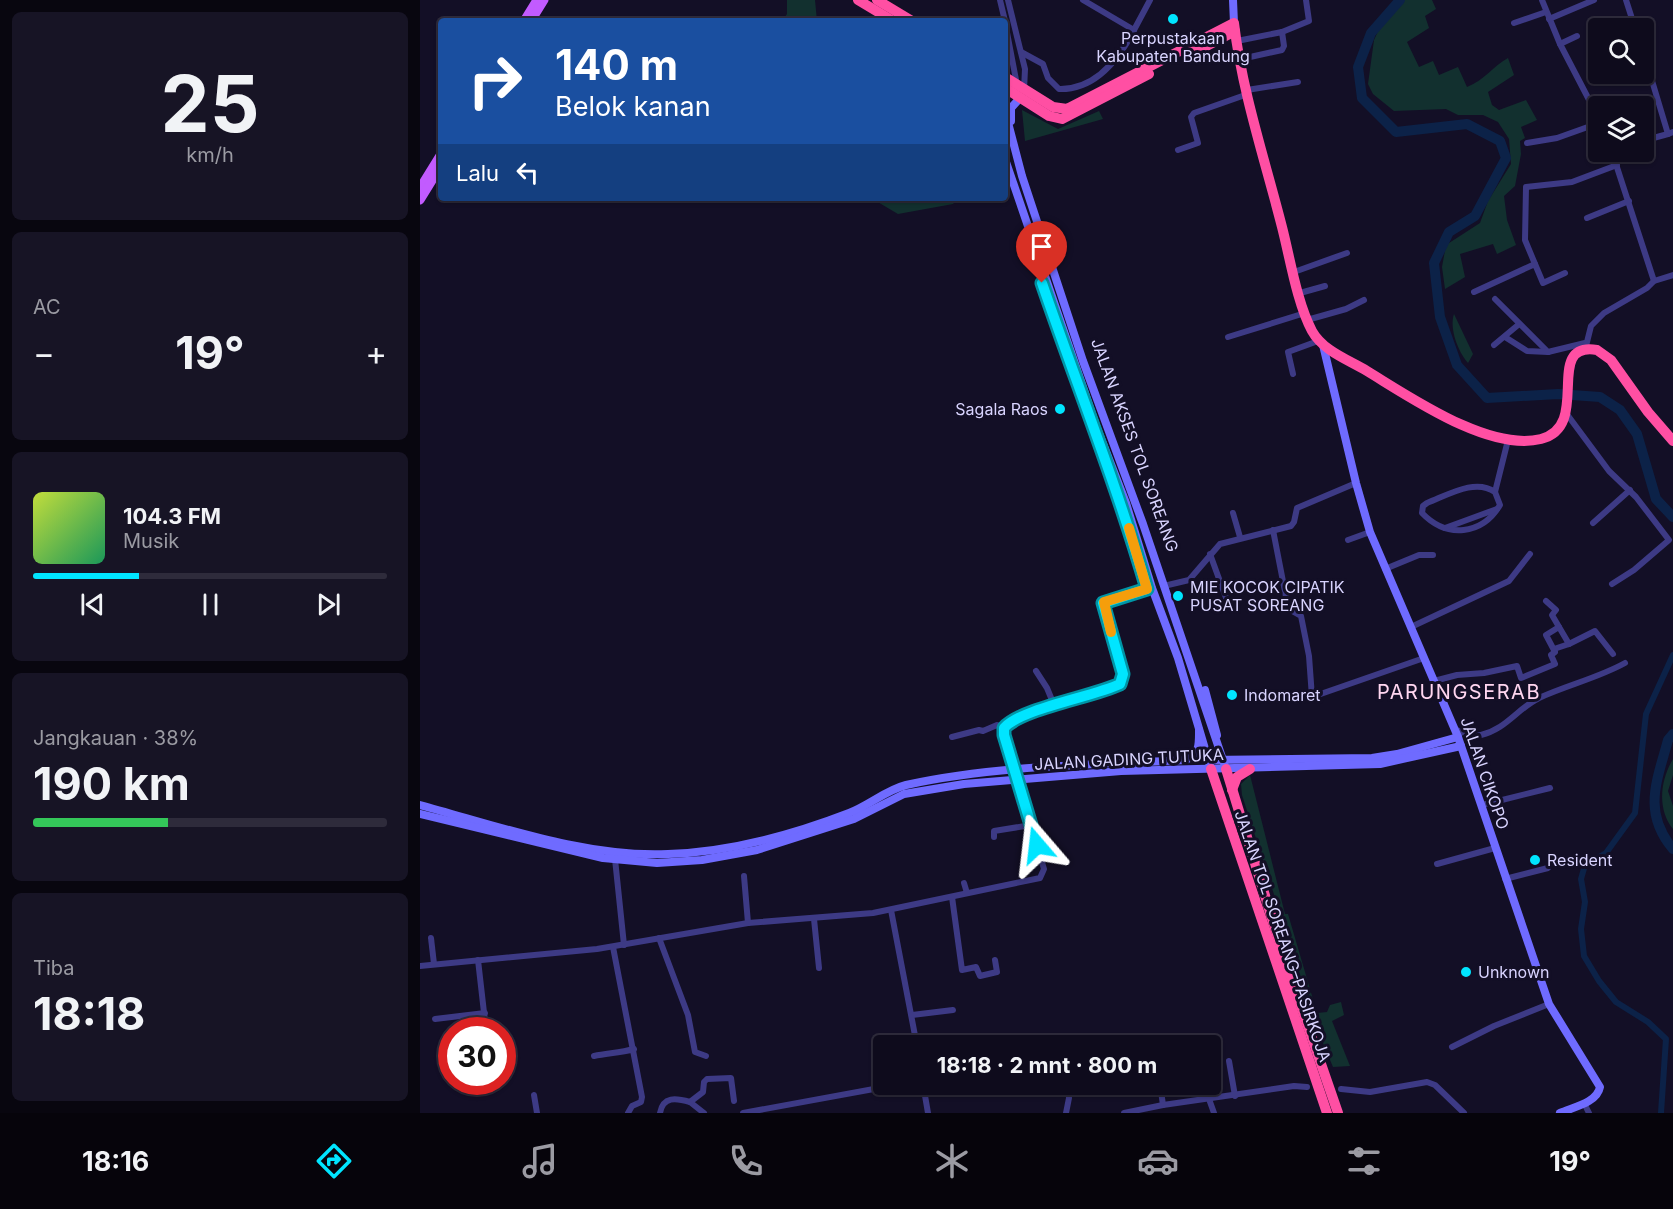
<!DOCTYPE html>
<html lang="id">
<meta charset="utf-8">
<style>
body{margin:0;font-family:Inter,sans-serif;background:#171425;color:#f1f3f6;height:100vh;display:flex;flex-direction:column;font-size:22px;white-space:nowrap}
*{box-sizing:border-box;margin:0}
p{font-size:20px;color:#9b9ba3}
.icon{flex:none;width:33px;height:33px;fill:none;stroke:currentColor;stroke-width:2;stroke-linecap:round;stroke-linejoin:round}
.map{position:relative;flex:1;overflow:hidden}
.drawer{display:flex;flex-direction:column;gap:12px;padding:12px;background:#08060f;width:420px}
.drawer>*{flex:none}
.hud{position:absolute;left:18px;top:18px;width:570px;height:183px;border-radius:6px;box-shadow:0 2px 4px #0004,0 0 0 2px #2e2b3b;background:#1a4fa0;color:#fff;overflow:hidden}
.buttons{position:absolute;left:1168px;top:18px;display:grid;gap:12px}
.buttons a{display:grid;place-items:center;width:66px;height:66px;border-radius:6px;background:#0e0b1c;box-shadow:0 2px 4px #0004,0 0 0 2px #2e2b3b;font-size:30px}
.speed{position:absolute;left:18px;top:1017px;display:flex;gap:12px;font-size:30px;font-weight:700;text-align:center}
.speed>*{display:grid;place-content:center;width:78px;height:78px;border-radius:50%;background:#0e0b1c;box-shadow:0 2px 4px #0004,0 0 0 2px #2e2b3b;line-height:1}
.speed .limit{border:9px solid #d22;background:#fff;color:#111}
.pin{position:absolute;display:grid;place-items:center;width:51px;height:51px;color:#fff;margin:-62px -26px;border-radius:50% 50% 50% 0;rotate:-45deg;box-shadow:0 0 6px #0007}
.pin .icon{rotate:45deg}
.me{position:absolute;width:66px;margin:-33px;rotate:343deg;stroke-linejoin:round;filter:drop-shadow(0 0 4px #0008)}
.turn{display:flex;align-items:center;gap:21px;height:126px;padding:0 18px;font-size:27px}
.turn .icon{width:78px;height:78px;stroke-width:2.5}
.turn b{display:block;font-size:42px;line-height:51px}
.then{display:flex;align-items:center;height:57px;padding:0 18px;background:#0003;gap:12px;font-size:22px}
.big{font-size:45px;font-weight:700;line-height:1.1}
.drawer .tile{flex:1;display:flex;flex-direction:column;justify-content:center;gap:9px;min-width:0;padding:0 21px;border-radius:9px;background:#171425}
.drawer .dial{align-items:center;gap:0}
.dial b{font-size:78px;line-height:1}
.song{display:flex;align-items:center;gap:18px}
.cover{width:72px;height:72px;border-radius:9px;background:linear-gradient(135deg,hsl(70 70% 55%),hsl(150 70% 35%))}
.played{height:6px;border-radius:3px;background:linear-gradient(90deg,#00e5ff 30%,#2e2b3b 30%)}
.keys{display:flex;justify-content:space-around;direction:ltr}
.heat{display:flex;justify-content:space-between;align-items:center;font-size:33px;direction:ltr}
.charge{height:9px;border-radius:4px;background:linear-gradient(90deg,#34c759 38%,#2e2b3b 0)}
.trip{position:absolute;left:453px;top:1035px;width:348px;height:60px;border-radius:6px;background:#0e0b1c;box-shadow:0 2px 4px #0004,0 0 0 2px #2e2b3b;font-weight:700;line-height:60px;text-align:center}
.dock{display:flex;height:96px;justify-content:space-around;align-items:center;background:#06040b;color:#9b9ba3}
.dock .icon{width:42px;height:42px}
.dock .active{color:#00e5ff}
.dock b{font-size:27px;color:#f1f3f6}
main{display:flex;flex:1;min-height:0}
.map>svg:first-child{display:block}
.green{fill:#12302f}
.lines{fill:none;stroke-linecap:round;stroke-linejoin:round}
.canal{stroke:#0c2248;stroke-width:6}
.river{stroke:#0c2248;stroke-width:10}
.street{stroke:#3d3a85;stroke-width:6}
.secondary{stroke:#6f6bff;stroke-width:8}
.primary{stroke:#c25bff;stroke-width:9}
.highway{stroke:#ff4fa3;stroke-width:10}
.route-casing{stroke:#0095a6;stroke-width:15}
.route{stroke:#00e5ff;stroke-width:10}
.slow{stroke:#f59e0b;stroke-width:10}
.poi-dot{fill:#00e5ff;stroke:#130f26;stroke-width:2}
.labels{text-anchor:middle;stroke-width:6;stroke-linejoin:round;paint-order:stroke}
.poi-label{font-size:16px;fill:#d9d4ff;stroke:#130f26;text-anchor:start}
.street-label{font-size:16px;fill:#d9d4ff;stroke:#130f26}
.quarter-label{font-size:20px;letter-spacing:1.5px;fill:#ffd6f0;stroke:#130f26}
</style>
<main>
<section class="drawer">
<div class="tile dial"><b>25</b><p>km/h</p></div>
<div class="tile"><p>AC</p>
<div class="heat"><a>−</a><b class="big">19°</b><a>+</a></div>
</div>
<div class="tile">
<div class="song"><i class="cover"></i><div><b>104.3 FM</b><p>Musik</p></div></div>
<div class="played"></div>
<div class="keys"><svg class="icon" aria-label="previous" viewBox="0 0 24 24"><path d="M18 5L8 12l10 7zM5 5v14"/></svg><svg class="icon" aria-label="pause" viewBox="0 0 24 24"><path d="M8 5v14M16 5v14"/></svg><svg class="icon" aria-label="next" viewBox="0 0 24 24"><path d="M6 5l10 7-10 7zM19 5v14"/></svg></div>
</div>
<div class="tile"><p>Jangkauan · 38%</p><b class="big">190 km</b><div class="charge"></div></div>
<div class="tile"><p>Tiba</p><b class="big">18:18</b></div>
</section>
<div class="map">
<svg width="1253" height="1113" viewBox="0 0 1253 1113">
<rect width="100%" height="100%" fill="#130f26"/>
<g class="green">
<polygon points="367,0 395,0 397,21 362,21 367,14"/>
<path d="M982 0H1012L1016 9 1005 16 1009 28 987 42 999 67 1013 61 1019 75 1038 67 1047 87C1065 80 1072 67 1088 58L1094 75 1068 92 1072 105 1079 110 1106 100 1117 120 1101 127 1105 138 1100 141 1101 154 1095 186 1084 196 1087 220 1096 245 1077 254 1073 244 1040 254 1045 277 1025 289 1022 267 1026 245 1060 223 1068 201 1091 164 1089 139 1078 122 1063 115H1038L1026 109 974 111 953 94 948 84 954 40 961 25Z"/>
<polygon points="602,110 638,129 679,111 683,119 605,141"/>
<polygon points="451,198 538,198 533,204 478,214"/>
<path d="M1034 314 1053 354 1048 363C1038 352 1029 328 1034 314Z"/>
<path d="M1253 759V775L1248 791 1253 806V829C1237 809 1240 781 1253 759Z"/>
<polygon points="830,775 865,914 868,914 897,1013 907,1012 910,1005 921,1002 924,1015 912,1021 930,1066 913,1067 898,1031 822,795 821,784"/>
</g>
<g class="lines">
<polyline class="canal" points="1241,1113 1246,1039 1228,1022 1196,1002 1179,981 1164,956 1161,929 1165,902 1161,879 1165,865 1186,853 1215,813 1226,714 1253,655"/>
<g class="river">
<polyline points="980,0 951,33 938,67 942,98 976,132 1047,124 1080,141 1086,158 1055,216 1029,232 1014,263 1020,317 1037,365 1067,398 1138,394 1180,397 1200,410 1217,434 1236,499 1253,517"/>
<path d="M1253 734 1248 740C1237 781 1222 812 1253 849"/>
</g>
<g class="street">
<polyline points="580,0 585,21"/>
<polyline points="588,0 605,69 604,90"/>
<polyline points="1122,0 1140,44 1179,119"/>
<polyline points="1206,0 1215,28"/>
<polyline points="1129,19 1174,0"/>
<polyline points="585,22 597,85"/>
<polyline points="1094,23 1126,12"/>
<polyline points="714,30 730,0"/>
<polyline points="862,32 889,21 886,0"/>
<polyline points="817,41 862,32 864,46 862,50 821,59"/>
<polyline points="1140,44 1157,36"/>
<path d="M601 52 623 64 628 78 639 89C675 90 699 59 714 30L663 0"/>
<polyline points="1224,54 1248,134 1253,132"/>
<polyline points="827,90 878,82"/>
<polyline points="1224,137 1226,140 1248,134"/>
<polyline points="1107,143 1137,138 1179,123"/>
<polyline points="758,150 778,143 771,117 774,113 828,94"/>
<polyline points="1192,152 1234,281"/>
<polyline points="1167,218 1209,201"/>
<polyline points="1115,264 1105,240 1106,187 1152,182 1197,165"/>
<polyline points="874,272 927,253"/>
<polyline points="1054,292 1115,264 1123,283 1145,273"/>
<polyline points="880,293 905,286"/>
<polyline points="1075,299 1128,352 1165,343"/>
<polyline points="887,320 926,309 944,300"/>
<polyline points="808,337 885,313"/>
<polyline points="1085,337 1107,351 1128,352"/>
<polyline points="1074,345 1098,325"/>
<polyline points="1165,350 1171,326 1184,313 1227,288 1234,281 1253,275"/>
<polyline points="873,374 868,352 898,341"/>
<polyline points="1146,413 1189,471 1216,497 1249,540 1214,570 1192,584"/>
<path d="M1075 492C1055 478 1028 495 1007 503L1003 506 1002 513C1027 539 1062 535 1080 505L1075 492 1088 440"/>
<polyline points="813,513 820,537"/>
<polyline points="1173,523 1210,490"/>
<polyline points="1025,528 1077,509"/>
<polyline points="853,530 867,602 872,611 881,616 889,656 892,697 1004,658"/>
<polyline points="928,540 950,532"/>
<polyline points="790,554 806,598"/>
<polyline points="965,569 999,555 1013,555"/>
<polyline points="748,585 769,580 800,544 871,526 874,522 877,508 936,483"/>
<polyline points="1126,601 1136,610 1132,615 1149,644 1134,649"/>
<polyline points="991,627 1089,581 1110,554"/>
<polyline points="1149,644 1175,631 1193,654"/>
<polyline points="616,671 627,688 634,705"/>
<polyline points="1014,681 1037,675 1064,673 1097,666 1101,678 1135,664 1131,655 1135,652 1126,635 1139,627"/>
<path d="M584 728C602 708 673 696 700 684L703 674 683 603 727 589"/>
<path d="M1034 729C1043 732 1052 737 1061 735 1086 729 1097 709 1119 698 1147 685 1178 678 1205 663"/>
<polyline points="532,737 559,730 563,731 577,725 584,728"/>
<polyline points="1062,805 1130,788"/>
<polyline points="574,837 574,831 611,825"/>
<polyline points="195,859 204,945"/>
<polyline points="1017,864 1075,848"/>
<polyline points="324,876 328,923"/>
<polyline points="1085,879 1128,868"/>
<polyline points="544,883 547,893"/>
<polyline points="532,897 542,970 556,967 560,976 577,972 575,960"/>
<polyline points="471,910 497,1046"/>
<polyline points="394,919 399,968"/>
<polyline points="11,938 14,964"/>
<polyline points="239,938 268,1015 275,1052 286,1056"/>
<polyline points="193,947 222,1097 221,1102 212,1106 208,1113"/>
<polyline points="58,960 66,1030"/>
<polyline points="0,966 177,949 328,923 453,913 620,878 624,869 584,734 584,728"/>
<polyline points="492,1015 533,1010"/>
<polyline points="15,1019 65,1013"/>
<polyline points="731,1038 733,1046"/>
<polyline points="755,1046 782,1038"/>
<polyline points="1032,1047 1074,1026 1129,1004"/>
<path d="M174 1056C188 1053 200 1053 214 1049"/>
<polyline points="809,1061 815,1096"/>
<polyline points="59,1082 60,1088"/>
<polyline points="503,1084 508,1113"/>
<polyline points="740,1084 743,1105"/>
<polyline points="921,1089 950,1092 1007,1082 1015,1085 1044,1113"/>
<polyline points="114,1095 117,1113"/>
<polyline points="789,1099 794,1113"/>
<polyline points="270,1102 284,1113"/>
<polyline points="1164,1103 1169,1113"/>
<path d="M240 1113C243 1096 256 1098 270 1102L283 1092 284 1082 287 1079 311 1078 314 1101"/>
<polyline points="323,1113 481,1084"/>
<polyline points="646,1113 649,1098 648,1084"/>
<polyline points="704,1113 743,1105 874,1086 887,1087"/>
</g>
<g class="secondary">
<polyline points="813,0 814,23"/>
<polyline points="585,111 602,176 663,361 723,524 806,769"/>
<polyline points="591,121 591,108 600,98"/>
<polyline points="585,159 677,428 706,503 732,588 758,658 791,769"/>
<path d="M903 345 936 483 950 532 1038 737 1129 1004 1180 1087C1177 1103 1153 1107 1140 1113"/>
<polyline points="785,690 797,735"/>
<polyline points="788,760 952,758 977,754 1038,737"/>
<path d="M0 805C78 826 167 858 248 854 309 852 372 835 429 813 448 806 466 790 486 785 577 765 673 765 766 760 780 753 779 745 779 730"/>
<polyline points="0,814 183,858 237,863 282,860 337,850 434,819 484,794 544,784 701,771 960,764 1041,746"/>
</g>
<g class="primary">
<polyline points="104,21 117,0"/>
<polyline points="111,21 124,0"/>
<polyline points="0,188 21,154"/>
<polyline points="0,200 21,166"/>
</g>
<g class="highway">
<polyline points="438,0 473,21"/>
<polyline points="457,0 492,21"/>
<polyline points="773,53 815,31"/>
<path d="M585 77 633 107 647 109 814 23C822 92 845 160 862 227 870 258 877 303 892 331 903 351 929 360 947 371 990 397 1069 452 1121 439 1173 426 1122 341 1177 350L1191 360 1228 412 1253 441"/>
<polyline points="585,88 629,116 642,119 729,74"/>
<polyline points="791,769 907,1113"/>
<polyline points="806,769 863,954 918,1113"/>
<polyline points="812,790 817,777 830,769"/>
</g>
</g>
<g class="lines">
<g class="route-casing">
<path id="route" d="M617 845 584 735V728C602 708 673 697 700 684L703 674 683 603 727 589C697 485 657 385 622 283"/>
</g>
<use href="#route" class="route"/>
<polyline class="slow" points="691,632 684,602 727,589 709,528"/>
</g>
<g class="poi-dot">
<circle cx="753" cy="19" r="6"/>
<circle cx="640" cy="409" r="6"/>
<circle cx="758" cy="596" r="6"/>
<circle cx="812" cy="695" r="6"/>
<circle cx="1115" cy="860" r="6"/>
<circle cx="1046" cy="972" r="6"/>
</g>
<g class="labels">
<g class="poi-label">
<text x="753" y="44" text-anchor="middle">Perpustakaan<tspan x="753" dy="18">Kabupaten Bandung</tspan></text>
<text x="628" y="415" text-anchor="end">Sagala Raos</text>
<text x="770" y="593">MIE KOCOK CIPATIK<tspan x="770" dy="18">PUSAT SOREANG</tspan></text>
<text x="824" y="701">Indomaret</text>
<text x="1127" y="866">Resident</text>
<text x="1058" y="978">Unknown</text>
</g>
<g class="street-label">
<text transform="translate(715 445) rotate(70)" y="6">JALAN AKSES TOL SOREANG</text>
<text transform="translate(709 759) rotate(-3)" y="6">JALAN GADING TUTUKA</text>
<text transform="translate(1065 773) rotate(71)" y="6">JALAN CIKOPO</text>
<text transform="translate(863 936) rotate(71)" y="6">JALAN TOL SOREANG–PASIRKOJA</text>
</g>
<g class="quarter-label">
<text x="1039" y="699">PARUNGSERAB</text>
</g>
</g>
</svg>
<div class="buttons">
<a><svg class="icon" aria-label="search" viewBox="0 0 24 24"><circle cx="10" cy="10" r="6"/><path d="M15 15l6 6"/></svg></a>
<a><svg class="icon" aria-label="layers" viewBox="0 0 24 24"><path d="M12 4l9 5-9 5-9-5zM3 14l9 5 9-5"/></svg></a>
</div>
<div class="speed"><div class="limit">30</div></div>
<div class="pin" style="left:622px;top:283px;background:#d93025"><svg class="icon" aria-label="arrive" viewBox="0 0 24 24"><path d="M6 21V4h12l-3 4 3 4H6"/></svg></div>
<svg class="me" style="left:617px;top:845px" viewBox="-20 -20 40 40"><path d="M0-17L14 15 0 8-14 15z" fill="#00e5ff" stroke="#fff" stroke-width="4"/></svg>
<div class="trip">18:18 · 2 mnt · 800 m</div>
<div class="hud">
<div class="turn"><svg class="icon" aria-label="right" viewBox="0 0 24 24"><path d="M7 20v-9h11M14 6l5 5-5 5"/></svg><div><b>140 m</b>Belok kanan</div></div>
<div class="then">Lalu<svg class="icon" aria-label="left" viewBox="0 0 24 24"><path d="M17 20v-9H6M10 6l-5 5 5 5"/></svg></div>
</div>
</div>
</main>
<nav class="dock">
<b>18:16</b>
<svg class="icon active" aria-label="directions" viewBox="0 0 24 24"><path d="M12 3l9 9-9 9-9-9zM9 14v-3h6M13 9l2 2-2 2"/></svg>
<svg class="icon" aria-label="music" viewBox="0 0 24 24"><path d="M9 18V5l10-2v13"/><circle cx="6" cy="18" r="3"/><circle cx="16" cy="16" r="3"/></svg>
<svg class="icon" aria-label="phone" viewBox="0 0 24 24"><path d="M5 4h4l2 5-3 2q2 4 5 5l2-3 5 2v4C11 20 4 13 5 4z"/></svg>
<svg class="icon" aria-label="climate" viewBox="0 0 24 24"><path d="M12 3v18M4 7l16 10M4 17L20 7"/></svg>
<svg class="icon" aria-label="car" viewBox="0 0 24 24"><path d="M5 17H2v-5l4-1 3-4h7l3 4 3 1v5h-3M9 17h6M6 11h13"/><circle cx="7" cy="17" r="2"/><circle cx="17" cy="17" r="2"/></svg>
<svg class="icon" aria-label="filters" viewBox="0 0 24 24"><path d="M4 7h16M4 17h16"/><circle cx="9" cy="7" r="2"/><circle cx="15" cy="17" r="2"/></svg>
<b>19°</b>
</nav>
